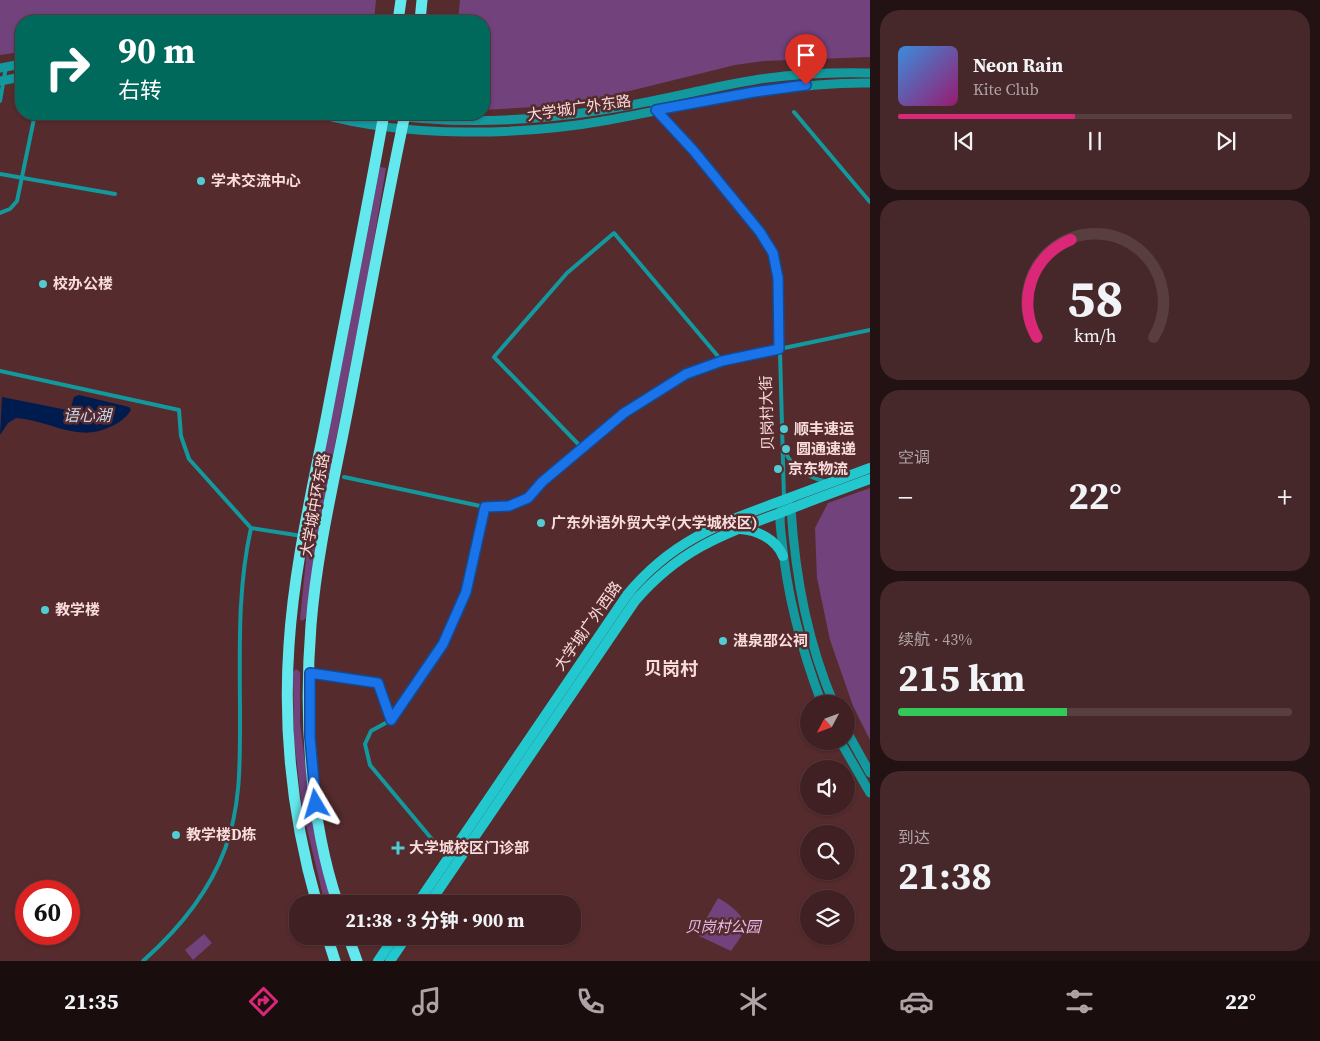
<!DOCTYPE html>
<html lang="zh">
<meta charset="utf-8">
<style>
body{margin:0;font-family:"Source Serif 4","Noto Sans SC",serif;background:#47282a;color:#f1f3f6;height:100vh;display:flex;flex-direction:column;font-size:19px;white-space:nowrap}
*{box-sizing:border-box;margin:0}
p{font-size:16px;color:#aea3a5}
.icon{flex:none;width:28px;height:28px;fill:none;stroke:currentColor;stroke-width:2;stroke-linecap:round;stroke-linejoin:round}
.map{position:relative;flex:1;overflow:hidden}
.panel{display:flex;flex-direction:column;gap:10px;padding:10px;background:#231213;width:450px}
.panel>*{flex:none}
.banner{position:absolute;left:15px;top:15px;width:475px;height:105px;border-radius:20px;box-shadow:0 1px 4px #0004,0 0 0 1px #593e40;background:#00695c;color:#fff;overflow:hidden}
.needle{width:32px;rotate:229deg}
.controls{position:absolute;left:800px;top:695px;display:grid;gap:10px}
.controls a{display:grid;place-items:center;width:55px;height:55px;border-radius:50%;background:#402022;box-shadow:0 1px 4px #0004,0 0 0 1px #593e40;font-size:25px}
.speed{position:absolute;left:15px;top:880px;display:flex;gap:10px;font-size:25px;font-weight:700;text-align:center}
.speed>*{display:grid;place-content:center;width:65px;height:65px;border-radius:50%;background:#402022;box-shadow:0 1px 4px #0004,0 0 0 1px #593e40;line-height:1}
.speed .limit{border:8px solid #d22;background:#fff;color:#111}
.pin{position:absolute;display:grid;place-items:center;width:42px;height:42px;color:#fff;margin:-51px -21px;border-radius:50% 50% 50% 0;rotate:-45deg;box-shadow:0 0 5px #0007}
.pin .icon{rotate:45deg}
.me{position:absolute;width:55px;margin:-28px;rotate:353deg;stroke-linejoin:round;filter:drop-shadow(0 0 4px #0008)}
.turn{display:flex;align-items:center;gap:18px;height:105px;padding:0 20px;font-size:22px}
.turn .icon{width:65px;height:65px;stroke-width:2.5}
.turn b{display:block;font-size:35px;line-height:42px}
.big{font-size:38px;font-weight:700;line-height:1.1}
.panel .widget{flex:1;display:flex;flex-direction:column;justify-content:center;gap:8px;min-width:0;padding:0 18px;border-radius:20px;background:#47282a}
.panel .dial{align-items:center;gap:0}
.dial svg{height:130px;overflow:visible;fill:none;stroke:#593e40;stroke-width:7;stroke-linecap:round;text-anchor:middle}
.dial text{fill:#f1f3f6;stroke:none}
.song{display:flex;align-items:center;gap:15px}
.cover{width:60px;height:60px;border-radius:8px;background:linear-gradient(135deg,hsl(210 70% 55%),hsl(320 70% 35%))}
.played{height:5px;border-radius:2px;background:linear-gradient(90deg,#db2777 45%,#593e40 45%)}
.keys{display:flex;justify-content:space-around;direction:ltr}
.heat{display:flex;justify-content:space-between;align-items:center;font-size:28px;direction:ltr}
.charge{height:8px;border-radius:4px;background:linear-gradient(90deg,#34c759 43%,#593e40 0)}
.trip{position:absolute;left:289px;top:895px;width:292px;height:50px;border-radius:20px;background:#402022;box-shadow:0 1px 4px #0004,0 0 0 1px #593e40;font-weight:700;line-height:50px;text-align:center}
.menu{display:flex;height:80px;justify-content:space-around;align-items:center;background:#1a0d0e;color:#aea3a5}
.menu .icon{width:35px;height:35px}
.menu .on{color:#db2777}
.menu b{font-size:22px;color:#f1f3f6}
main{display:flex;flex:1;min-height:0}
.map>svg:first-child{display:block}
.green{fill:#71427c}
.water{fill:#001b4e}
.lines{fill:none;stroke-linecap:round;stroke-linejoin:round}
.service{stroke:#12989d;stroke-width:4}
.tertiary{stroke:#12989d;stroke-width:9}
.secondary{stroke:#22c8ce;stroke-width:10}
.primary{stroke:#63e8ee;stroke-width:11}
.route-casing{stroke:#114b97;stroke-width:12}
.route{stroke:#1a73e8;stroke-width:9}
.poi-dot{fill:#51ccd2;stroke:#562b2d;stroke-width:2}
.labels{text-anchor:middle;stroke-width:5;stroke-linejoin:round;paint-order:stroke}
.street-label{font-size:15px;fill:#f9dcdc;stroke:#562b2d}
.poi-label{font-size:15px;font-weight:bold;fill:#f9dcdc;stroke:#562b2d;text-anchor:start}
.park-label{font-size:15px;font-style:italic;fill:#e5beef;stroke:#562b2d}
.water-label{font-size:16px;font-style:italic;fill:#c7d7f0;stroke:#562b2d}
.quarter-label{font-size:18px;font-weight:bold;fill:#f9dcdc;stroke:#562b2d}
</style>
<main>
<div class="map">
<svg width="870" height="961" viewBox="0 0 870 961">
<rect width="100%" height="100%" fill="#562b2d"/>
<g class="green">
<polygon points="0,0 376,0 374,21 21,21 21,52 0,55"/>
<polygon points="460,0 870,0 870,57 764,61 735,65 589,101 553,106 484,110 484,21 458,21"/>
<polygon points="380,167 386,168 367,281 316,541 306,618 302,621 300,619 308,540"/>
<polygon points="870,488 870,740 853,706 830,640 817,578 815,528 828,503"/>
<polygon points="296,669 300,672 300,723 307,779 331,904 325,904 302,808 294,738 293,672"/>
<path d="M718 898C728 903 749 918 744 930 741 938 735 945 731 951L697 935Z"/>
<polygon points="204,934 212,943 193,960 185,950"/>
</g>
<path class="water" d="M79 395 129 407 131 410C126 418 119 423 110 427 77 443 49 420 16 418L8 423 0 435 2 397 67 410 71 407 74 397Z"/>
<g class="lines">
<g class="service">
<polyline points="0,101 6,67"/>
<polyline points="650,103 693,150 760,233 773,253 778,278 784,499"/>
<polyline points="794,112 870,202"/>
<polyline points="0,174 115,194"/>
<polyline points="0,213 10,209 17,201 35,114"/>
<polyline points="0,371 179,410 181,436 189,459 251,528 302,536"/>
<path d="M783 448C791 466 806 477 824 481"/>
<polyline points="583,449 494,357 567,273 614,233 722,361"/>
<polyline points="344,477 485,507 509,506 528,498 542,482 624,413 686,374 722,361 870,330"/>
<polyline points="310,673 378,683 391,720 443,644 466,592 485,507"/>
<polyline points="391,720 371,731 365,744 370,765 441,850"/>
<path d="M143 961C178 930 209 892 225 849 241 806 240 761 240 717 240 653 237 591 251 528"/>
</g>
<g class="tertiary">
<polyline points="0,68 21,64"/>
<polyline points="0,81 21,77"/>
<path d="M320 114C407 138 520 136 609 120 696 104 780 82 870 83"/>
<path d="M379 114C451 124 524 122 596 111 651 103 705 88 760 79 796 74 833 72 870 73"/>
<path d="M788 504 791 508C795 576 807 641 834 704"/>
<path d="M782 507C778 518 781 530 782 541 787 597 802 651 822 704"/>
<polyline points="846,730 870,773"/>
<polyline points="840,741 870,793"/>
</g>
<g class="secondary">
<path d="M740 529C757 530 776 539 783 556"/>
<path d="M417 904 627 595C670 542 718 524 781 501 810 490 840 479 870 468"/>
<path d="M429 904 635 601C677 552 721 534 780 513 810 501 840 490 870 479"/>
<polyline points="378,961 395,936"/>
<polyline points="390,961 407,936"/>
</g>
<g class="primary">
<polyline points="398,21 401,0"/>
<polyline points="420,21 422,0"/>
<path d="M317 904C293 820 283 732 289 645 294 567 312 491 327 414 346 314 366 214 384 114"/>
<path d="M338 904C309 819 304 714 311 625 317 549 336 473 350 398 368 304 385 208 405 114"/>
<polyline points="327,936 335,961"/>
<polyline points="348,936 357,961"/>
</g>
</g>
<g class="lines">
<g class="route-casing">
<polyline id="route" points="316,804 310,737 310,673 378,683 391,720 443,644 466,592 485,507 509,506 528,498 542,482 624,413 686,374 722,361 779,349 778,278 773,253 760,232 693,150 656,110 754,92 806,85"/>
</g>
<use href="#route" class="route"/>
</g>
<g class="poi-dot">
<circle cx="201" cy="181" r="5"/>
<circle cx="43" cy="284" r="5"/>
<circle cx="784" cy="429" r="5"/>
<circle cx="786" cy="449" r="5"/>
<circle cx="778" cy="469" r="5"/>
<circle cx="541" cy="523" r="5"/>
<circle cx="45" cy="610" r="5"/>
<circle cx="723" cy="641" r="5"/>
<circle cx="176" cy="835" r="5"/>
<path d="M395.5 840.5h5v5h5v5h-5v5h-5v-5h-5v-5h5z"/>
</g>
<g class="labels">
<g class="street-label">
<text transform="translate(579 108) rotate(-8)" y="5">大学城广外东路</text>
<text transform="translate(767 413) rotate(-92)" y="5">贝岗村大街</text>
<text transform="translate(315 505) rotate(-80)" y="5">大学城中环东路</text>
<text transform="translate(588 626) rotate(-55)" y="5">大学城广外西路</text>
</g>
<g class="poi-label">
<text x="211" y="186">学术交流中心</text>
<text x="53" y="289">校办公楼</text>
<text x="794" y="434">顺丰速运</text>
<text x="796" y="454">圆通速递</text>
<text x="788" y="474">京东物流</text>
<text x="551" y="528">广东外语外贸大学(大学城校区)</text>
<text x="55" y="615">教学楼</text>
<text x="733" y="646">湛泉邵公祠</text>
<text x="186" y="840">教学楼D栋</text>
<text x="409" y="853">大学城校区门诊部</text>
</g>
<g class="park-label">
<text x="723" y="932">贝岗村公园</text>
</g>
<g class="water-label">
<text x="87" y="421">语心湖</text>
</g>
<g class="quarter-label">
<text x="671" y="675">贝岗村</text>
</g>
</g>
</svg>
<div class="controls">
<a><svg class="needle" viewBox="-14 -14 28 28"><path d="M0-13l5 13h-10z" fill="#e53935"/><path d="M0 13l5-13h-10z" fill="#aea3a5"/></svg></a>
<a><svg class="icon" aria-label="sound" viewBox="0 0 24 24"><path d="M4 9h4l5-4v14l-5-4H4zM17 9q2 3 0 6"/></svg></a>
<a><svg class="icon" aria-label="search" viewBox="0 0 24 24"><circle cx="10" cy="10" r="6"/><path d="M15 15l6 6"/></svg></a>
<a><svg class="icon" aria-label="layers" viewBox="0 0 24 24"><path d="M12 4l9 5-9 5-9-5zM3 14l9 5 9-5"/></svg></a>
</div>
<div class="speed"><div class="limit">60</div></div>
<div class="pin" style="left:806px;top:85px;background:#d93025"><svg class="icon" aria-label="arrive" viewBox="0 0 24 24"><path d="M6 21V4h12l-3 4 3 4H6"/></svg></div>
<svg class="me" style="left:316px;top:804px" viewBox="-20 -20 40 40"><path d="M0-17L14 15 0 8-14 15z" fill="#1a73e8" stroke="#fff" stroke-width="4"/></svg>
<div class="trip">21:38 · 3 分钟 · 900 m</div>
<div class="banner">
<div class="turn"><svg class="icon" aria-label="right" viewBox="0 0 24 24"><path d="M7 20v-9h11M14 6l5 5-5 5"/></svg><div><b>90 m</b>右转</div></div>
</div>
</div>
<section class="panel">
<div class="widget">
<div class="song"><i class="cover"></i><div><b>Neon Rain</b><p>Kite Club</p></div></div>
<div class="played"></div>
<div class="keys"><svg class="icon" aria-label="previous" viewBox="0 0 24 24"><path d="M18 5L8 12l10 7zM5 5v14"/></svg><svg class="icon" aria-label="pause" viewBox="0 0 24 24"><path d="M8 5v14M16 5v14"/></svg><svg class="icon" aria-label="next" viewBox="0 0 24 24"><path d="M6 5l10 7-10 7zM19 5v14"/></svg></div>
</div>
<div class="widget dial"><svg viewBox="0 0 100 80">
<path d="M14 69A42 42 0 1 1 86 69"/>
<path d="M14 69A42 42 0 0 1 35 9" stroke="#db2777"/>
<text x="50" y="56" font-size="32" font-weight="700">58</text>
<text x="50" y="72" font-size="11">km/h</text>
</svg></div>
<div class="widget"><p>空调</p>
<div class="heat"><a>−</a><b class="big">22°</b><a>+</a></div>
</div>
<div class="widget"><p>续航 · 43%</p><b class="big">215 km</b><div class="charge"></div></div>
<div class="widget"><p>到达</p><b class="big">21:38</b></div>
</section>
</main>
<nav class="menu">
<b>21:35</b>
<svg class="icon on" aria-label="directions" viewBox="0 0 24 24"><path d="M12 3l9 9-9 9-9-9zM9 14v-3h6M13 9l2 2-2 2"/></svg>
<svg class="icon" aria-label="music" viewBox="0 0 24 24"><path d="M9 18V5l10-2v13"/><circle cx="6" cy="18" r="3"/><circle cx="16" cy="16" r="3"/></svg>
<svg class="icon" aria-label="phone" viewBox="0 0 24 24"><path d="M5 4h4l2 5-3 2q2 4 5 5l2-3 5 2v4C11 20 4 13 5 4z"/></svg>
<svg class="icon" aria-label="climate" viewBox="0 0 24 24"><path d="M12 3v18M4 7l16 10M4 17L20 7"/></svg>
<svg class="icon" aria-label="car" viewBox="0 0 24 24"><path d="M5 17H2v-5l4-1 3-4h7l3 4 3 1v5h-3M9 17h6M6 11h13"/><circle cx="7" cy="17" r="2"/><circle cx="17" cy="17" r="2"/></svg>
<svg class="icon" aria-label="filters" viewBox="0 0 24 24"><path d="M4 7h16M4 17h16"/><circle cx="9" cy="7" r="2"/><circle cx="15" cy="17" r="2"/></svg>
<b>22°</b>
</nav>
